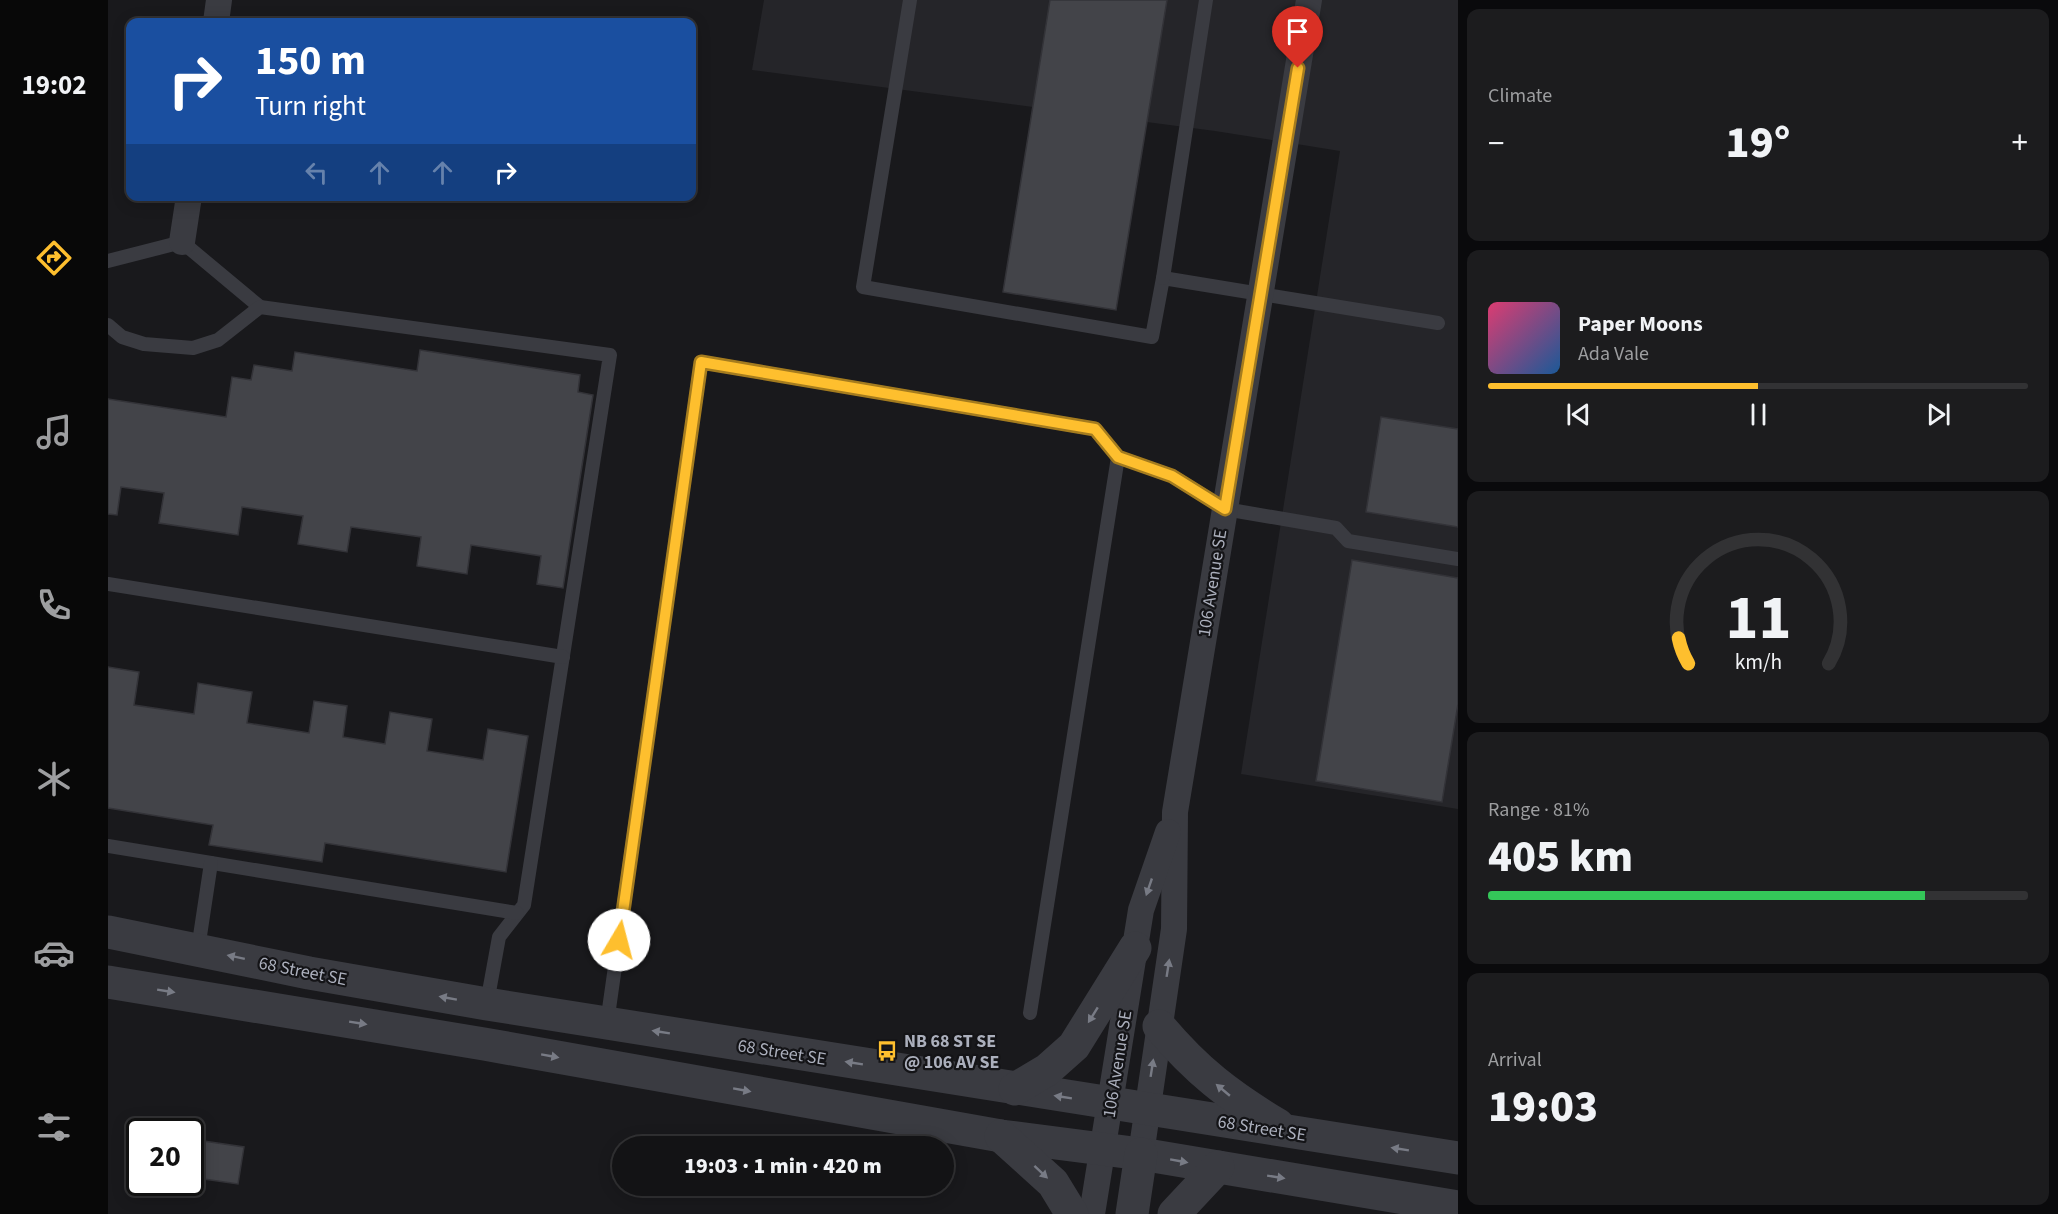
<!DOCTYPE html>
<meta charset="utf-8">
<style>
body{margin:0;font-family:"Source Sans 3",sans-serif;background:#1c1c1e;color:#f1f3f6;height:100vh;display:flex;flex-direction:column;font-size:22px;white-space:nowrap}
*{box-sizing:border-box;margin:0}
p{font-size:20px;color:#9d9ea0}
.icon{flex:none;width:33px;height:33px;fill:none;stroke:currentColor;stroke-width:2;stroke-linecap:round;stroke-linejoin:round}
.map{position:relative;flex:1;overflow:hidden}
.drawer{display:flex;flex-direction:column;gap:9px;padding:9px;background:#0a0a0c;width:600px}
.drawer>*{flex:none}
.guide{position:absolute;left:18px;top:18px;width:570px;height:183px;border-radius:12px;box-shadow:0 3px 15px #0003,0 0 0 2px #323234;background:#1a4fa0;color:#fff;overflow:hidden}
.speed{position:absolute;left:18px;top:1118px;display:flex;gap:12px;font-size:30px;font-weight:700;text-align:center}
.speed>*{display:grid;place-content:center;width:78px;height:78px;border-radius:50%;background:#131315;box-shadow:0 3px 15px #0003,0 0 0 2px #323234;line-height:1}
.speed .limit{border:3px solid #111;border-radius:9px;background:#fff;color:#111}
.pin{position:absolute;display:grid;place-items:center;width:51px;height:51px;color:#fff;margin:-62px -26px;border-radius:50% 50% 50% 0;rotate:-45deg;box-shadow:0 0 6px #0007}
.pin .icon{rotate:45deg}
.me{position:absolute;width:66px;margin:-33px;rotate:8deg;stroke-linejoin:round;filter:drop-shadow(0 0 4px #0008)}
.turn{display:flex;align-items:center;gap:21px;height:126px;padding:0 30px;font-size:27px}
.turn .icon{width:78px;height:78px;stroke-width:2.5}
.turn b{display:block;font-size:42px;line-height:51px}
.lanes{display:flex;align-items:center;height:57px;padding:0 30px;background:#0003;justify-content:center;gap:30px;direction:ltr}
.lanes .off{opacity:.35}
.big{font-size:45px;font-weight:800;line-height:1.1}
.drawer .card{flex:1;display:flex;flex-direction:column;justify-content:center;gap:9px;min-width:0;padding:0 21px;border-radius:12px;background:#1c1c1e}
.drawer .dial{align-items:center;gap:0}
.dial svg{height:156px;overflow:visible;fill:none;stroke:#323234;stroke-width:7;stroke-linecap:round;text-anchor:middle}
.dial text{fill:#f1f3f6;stroke:none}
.song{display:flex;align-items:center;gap:18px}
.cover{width:72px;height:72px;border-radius:9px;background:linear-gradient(135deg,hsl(340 70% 55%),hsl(210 70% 35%))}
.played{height:6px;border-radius:3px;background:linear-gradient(90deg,#febf2e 50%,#323234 50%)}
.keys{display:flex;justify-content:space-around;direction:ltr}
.heat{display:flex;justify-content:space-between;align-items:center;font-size:33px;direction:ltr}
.charge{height:9px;border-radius:4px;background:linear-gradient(90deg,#34c759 81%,#323234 0)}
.trip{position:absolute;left:504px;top:1136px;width:342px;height:60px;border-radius:30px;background:#131315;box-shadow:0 3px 15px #0003,0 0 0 2px #323234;font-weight:800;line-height:60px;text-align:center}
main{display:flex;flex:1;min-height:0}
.menu{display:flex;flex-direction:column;width:108px;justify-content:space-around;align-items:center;background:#080808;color:#9d9ea0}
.menu .icon{width:42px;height:42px}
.menu .on{color:#febf2e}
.menu b{font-size:27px;color:#f1f3f6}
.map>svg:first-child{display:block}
.built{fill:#252529}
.building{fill:#434449;stroke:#333338;stroke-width:1.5}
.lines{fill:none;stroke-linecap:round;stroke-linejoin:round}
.service{stroke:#3a3b41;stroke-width:14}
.minor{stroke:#3a3b41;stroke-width:26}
.tertiary{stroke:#3a3b41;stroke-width:33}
.oneway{fill:#787b85}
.route-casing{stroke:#a57c1e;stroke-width:15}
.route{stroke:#febf2e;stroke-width:10}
.labels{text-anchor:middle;stroke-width:4.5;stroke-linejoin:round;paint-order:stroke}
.street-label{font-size:18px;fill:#abafbc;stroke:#141417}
.poi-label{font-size:18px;font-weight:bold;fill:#abafbc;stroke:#141417;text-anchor:start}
</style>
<main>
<nav class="menu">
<b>19:02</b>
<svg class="icon on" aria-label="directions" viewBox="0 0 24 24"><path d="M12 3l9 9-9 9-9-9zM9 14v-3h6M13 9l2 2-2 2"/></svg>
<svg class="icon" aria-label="music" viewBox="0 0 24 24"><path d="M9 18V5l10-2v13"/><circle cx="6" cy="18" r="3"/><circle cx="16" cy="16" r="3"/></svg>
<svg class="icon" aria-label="phone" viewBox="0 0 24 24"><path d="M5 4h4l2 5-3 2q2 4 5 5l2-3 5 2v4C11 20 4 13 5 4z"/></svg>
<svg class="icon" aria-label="climate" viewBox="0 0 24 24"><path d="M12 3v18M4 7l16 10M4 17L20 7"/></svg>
<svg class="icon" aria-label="car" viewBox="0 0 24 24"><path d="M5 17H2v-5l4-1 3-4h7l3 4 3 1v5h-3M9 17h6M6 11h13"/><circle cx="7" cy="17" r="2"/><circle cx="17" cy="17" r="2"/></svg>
<svg class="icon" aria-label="filters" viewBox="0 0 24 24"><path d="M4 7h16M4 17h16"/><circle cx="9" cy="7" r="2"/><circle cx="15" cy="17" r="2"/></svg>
</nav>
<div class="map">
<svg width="1350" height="1214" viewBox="0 0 1350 1214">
<rect width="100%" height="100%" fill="#19191c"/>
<polygon class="built" points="656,0 1350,0 1350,809 1133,774 1232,151 1107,131 644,70"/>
<g class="building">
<polygon points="942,0 1059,0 1008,310 895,292"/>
<polygon points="312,350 472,375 470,392 485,395 455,588 429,584 433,556 363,545 359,574 309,566 313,537 243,527 239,552 190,544 195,516 134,507 130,535 51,523 56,493 13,487 9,515 0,514 0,399 118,417 124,377 143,380 146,365 184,371 187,352 309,371"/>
<polygon points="1273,417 1350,429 1350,527 1258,512"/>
<polygon points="1244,560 1350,578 1350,704 1334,802 1208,781"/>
<polygon points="0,667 31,672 26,705 86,714 90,683 144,692 139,723 201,733 206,701 239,706 235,737 277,744 282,712 324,719 319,751 375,760 380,729 420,736 398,872 217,843 214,862 101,845 105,825 0,808"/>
<polygon points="82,1139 136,1147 130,1184 82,1177"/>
</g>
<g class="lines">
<g class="service">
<polyline points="802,0 755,287 1044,337 1055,278 1330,323"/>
<polyline points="0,261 74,242 152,307"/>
<polyline points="1055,278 1098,0"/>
<polyline points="0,325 14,337 36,344 85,348 110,340 152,307 502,355 416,905 391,937 379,1003"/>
<polyline points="0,584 455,657"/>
<polyline points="0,846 409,913"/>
<polyline points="90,949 103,863"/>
<polyline points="922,1013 1010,457"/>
<polyline points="499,1023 593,362 987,429 1010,457 1064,476 1117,509 1228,528 1240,541 1350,559"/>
</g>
<g class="minor">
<polyline points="108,22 111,0"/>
<polyline points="74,242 81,196"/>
<polyline points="1033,1154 1066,929 1067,812 1201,0"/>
<polyline points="984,1214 1033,910 1060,832"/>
</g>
<g class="tertiary">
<polyline points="0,932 201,973 379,1004 1350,1158"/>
<polyline points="0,982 376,1044 893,1136 1033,1154 1350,1207"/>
<path d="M1051 1026C1089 1071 1120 1095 1170 1125"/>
<polyline points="907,1089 939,1070 966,1046 1027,948"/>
<polyline points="893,1136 945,1183 964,1214"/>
<polyline points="1024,1214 1033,1154"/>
<polyline points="1066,1214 1110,1167"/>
</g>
</g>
<defs><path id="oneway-solid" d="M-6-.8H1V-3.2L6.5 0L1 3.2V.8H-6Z" transform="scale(1.5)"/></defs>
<g class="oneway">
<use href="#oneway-solid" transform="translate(1041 887) rotate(109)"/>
<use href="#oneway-solid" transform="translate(128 957) rotate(-168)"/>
<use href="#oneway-solid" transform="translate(1060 968) rotate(-81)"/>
<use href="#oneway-solid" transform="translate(58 991) rotate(9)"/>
<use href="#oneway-solid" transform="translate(340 998) rotate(-170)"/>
<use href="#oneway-solid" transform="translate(985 1015) rotate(122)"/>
<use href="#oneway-solid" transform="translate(250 1023) rotate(9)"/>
<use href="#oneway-solid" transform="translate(553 1032) rotate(-171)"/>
<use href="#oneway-solid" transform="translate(442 1056) rotate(10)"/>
<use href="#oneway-solid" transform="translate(746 1063) rotate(-171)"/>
<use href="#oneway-solid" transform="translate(1044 1068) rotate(-81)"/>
<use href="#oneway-solid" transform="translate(634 1090) rotate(10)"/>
<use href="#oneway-solid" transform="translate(1115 1090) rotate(-140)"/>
<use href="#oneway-solid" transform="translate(955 1097) rotate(-171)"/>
<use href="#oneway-solid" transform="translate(1292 1149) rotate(-171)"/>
<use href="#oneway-solid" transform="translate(1071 1161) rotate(10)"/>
<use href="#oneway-solid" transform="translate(933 1172) rotate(43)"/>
<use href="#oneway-solid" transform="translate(1168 1177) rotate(9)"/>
</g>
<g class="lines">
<g class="route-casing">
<polyline id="route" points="511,940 593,362 987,429 1010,457 1064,476 1117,509 1190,68"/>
</g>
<use href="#route" class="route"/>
</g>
<defs>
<g id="bus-bare" transform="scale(1.62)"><path d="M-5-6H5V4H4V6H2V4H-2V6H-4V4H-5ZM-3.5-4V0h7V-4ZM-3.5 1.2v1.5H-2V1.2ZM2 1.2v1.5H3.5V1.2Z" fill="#febf2e" stroke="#141417" stroke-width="2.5" paint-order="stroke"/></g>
</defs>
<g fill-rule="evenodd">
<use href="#bus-bare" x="779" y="1051"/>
</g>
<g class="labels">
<g class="street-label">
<text transform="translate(1104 583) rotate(-81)" y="6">106 Avenue SE</text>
<text transform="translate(195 971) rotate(11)" y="6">68 Street SE</text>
<text transform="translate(674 1052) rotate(9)" y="6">68 Street SE</text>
<text transform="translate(1009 1064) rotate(-81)" y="6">106 Avenue SE</text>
<text transform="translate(1154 1128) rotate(9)" y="6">68 Street SE</text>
</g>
<g class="poi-label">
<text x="796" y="1047">NB 68 ST SE<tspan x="796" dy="21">@ 106 AV SE</tspan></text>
</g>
</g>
</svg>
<div class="speed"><div class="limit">20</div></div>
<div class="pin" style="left:1190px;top:68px;background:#d93025"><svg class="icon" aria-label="arrive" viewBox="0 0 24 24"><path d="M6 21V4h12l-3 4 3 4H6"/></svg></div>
<svg class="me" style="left:511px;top:940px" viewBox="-20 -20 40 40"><circle r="19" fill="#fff"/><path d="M0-13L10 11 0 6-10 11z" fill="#febf2e"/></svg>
<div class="trip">19:03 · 1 min · 420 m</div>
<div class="guide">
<div class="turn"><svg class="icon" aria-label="right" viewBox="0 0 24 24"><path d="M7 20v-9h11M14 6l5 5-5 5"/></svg><div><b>150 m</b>Turn right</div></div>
<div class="lanes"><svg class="icon off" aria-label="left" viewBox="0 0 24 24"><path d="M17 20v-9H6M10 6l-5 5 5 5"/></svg><svg class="icon off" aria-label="ahead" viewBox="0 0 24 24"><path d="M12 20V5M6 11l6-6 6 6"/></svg><svg class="icon off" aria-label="ahead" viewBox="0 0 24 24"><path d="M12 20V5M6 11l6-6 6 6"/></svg><svg class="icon" aria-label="right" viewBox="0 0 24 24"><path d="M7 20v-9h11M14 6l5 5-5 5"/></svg></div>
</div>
</div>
<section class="drawer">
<div class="card"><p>Climate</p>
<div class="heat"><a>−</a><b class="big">19°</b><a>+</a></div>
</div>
<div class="card">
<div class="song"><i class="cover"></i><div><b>Paper Moons</b><p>Ada Vale</p></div></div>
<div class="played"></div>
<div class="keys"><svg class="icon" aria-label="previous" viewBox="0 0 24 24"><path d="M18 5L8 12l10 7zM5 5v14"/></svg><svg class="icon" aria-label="pause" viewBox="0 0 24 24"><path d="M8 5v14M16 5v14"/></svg><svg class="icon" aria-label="next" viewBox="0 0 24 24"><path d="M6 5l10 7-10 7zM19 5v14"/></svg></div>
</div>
<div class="card dial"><svg viewBox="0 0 100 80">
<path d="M14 69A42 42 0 1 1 86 69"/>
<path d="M14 69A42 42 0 0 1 9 56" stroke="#febf2e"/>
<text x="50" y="56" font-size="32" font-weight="700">11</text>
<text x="50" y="72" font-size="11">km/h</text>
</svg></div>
<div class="card"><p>Range · 81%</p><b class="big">405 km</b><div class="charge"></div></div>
<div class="card"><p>Arrival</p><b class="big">19:03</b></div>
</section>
</main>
